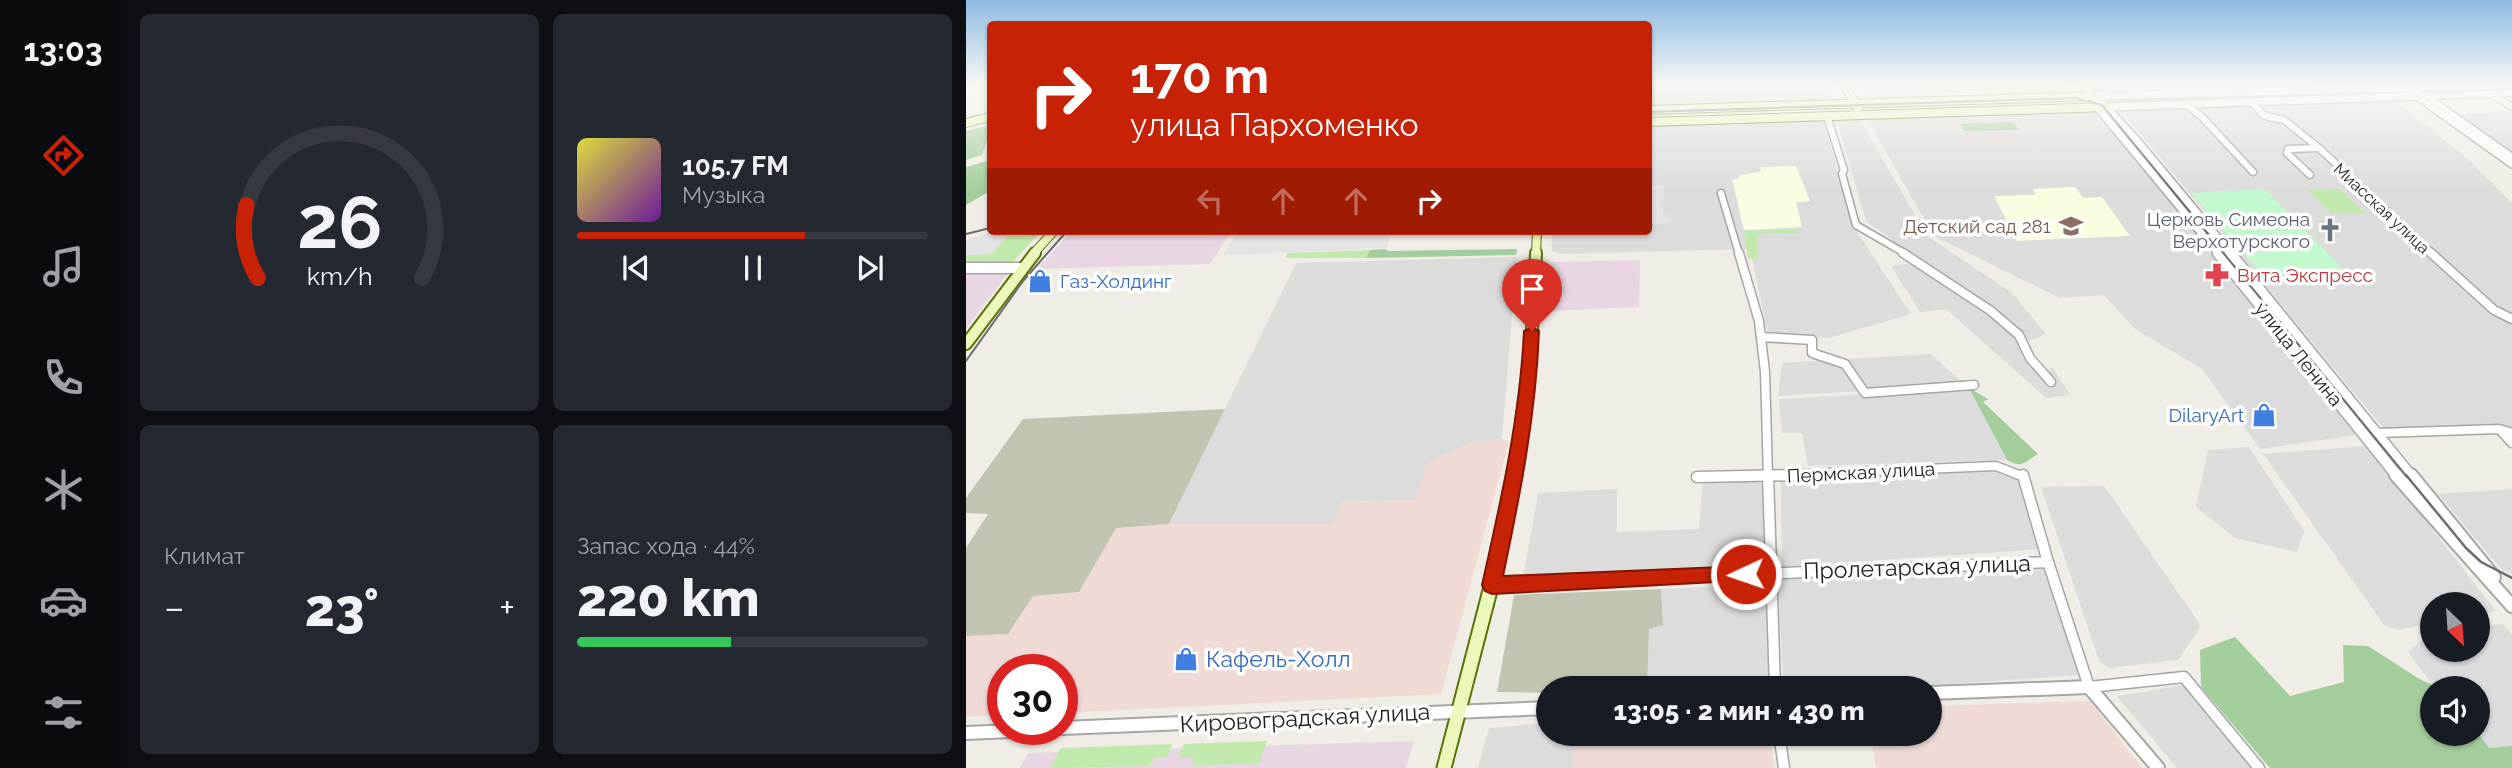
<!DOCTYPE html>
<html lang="ru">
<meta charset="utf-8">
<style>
body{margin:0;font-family:Raleway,sans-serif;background:#242831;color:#f1f3f6;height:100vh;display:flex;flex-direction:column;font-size:26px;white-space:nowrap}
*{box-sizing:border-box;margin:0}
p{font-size:23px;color:#9ea1a6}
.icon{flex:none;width:38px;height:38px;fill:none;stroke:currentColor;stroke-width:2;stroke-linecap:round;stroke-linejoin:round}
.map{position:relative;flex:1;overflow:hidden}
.details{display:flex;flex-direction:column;gap:14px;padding:14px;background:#0d0f14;width:840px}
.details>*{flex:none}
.hud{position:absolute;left:21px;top:21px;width:665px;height:214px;border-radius:7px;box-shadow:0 2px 5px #0004;background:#c82206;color:#fff;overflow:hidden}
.needle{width:46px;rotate:155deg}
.controls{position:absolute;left:1454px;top:592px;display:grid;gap:14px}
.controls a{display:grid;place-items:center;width:70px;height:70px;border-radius:50%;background:#171b24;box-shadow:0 2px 5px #0004;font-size:35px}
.speed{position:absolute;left:21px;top:654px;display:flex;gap:14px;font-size:35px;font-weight:700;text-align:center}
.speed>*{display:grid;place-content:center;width:91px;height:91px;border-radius:50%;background:#171b24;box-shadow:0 2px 5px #0004;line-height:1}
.speed .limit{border:10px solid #d22;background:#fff;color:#111}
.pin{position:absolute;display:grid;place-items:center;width:60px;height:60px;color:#fff;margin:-72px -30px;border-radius:50% 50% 50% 0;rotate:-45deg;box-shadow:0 0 7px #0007}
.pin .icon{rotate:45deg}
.me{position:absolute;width:77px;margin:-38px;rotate:267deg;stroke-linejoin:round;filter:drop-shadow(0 0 5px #0008)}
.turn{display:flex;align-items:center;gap:24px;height:147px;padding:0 28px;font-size:32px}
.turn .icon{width:91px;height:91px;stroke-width:2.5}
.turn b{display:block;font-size:49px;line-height:60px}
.lanes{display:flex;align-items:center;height:66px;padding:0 28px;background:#0003;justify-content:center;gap:35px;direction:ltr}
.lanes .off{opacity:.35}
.big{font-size:52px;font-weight:800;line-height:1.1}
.details .tile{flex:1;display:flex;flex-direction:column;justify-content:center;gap:10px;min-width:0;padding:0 24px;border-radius:10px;background:#242831}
.details .dial{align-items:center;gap:0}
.dial svg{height:182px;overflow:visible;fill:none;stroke:#363941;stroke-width:7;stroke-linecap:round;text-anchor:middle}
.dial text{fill:#f1f3f6;stroke:none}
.song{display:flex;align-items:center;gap:21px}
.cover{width:84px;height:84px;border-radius:10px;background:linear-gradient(135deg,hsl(60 70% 55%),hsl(280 70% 35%))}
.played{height:7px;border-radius:4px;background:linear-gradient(90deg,#c82206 65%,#363941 65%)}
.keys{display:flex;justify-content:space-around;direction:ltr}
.heat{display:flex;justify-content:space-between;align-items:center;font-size:38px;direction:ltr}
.charge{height:10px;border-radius:5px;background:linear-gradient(90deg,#34c759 44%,#363941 0)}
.details .tiles{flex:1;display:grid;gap:14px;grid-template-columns:repeat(2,1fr)}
.trip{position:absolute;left:570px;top:676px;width:406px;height:70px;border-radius:35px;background:#171b24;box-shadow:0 2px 5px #0004;font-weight:800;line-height:70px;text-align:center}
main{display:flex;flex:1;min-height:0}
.menu{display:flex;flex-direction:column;width:126px;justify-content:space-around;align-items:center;background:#090b0e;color:#9ea1a6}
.menu .icon{width:49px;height:49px}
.menu .selected{color:#c82206}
.menu b{font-size:32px;color:#f1f3f6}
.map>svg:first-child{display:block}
.residential{fill:#dddcdc}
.commercial{fill:#f0dad5}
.industrial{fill:#e8d7e3}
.education{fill:#fafee0}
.construction{fill:#c1c4b1}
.grass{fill:#c1e8ad}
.forest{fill:#a3cd9b}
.park{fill:#c4f8cf}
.parking{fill:#e3e3e3}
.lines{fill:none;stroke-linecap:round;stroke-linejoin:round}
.minor-far2-casing{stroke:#a6a6a6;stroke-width:9}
.minor-far1-casing{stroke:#a6a6a6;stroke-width:11}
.minor-casing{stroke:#a6a6a6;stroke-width:13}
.tertiary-far2-casing{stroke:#a6a6a6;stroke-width:10}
.tertiary-far1-casing{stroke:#a6a6a6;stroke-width:13}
.tertiary-casing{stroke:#a6a6a6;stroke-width:16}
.secondary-far2-casing{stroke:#587408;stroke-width:10}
.secondary-far1-casing{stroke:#587408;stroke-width:14}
.secondary-casing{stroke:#587408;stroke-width:17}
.minor-far2{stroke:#fff;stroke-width:6}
.minor-far1{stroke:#fff;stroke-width:8}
.minor{stroke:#fff;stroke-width:10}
.tertiary-far2{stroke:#fff;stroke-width:7}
.tertiary-far1{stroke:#fff;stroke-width:10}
.tertiary{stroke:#fff;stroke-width:12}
.secondary-far2{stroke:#ecf8bb;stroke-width:8}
.secondary-far1{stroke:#ecf8bb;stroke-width:10}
.secondary{stroke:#ecf8bb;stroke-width:13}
.tram-far1{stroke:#6d6d6d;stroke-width:2}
.tram{stroke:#6d6d6d;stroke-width:2.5}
.route{fill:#c82206;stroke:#821604;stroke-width:2}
.labels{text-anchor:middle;stroke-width:7;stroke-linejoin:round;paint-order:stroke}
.far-street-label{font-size:16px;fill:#1f1f1f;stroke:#fff}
.worship-label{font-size:19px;fill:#5b616d;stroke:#fff;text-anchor:end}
.education-label{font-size:19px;fill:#785e54;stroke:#fff;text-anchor:end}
.health-label{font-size:19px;fill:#be3a42;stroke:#fff;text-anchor:start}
.shop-label{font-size:19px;fill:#366cbe;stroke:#fff;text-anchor:start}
.street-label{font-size:19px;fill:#1f1f1f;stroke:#fff}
.near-street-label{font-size:23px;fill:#1f1f1f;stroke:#fff}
.near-shop-label{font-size:23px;fill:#366cbe;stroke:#fff;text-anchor:start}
</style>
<main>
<nav class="menu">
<b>13:03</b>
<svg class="icon selected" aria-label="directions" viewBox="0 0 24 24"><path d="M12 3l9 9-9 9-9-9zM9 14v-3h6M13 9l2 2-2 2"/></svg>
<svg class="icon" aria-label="music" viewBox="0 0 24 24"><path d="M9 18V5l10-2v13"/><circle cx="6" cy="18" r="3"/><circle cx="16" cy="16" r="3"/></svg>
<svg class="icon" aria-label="phone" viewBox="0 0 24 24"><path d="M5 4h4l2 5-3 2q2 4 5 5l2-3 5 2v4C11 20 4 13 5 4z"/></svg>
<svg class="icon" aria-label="climate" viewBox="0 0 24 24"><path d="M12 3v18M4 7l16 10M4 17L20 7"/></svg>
<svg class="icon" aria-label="car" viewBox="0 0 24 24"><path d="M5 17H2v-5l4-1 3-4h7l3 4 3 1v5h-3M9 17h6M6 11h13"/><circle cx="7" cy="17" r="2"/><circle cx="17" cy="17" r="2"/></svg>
<svg class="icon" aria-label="filters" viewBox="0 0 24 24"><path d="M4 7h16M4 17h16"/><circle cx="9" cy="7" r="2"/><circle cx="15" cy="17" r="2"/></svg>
</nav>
<section class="details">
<div class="tiles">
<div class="tile dial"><svg viewBox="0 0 100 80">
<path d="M14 69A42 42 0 1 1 86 69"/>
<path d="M14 69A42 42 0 0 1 9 37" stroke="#c82206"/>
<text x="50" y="56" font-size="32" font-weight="700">26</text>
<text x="50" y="72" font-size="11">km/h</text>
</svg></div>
<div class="tile">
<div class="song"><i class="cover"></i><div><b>105.7 FM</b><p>Музыка</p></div></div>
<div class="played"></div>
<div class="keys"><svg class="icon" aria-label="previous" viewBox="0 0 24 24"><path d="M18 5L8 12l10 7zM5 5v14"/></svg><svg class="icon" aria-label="pause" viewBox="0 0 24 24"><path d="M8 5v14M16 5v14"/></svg><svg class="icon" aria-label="next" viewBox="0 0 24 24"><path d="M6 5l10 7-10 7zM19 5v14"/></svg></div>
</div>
<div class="tile"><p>Климат</p>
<div class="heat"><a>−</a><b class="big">23°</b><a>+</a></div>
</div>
<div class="tile"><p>Запас хода · 44%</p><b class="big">220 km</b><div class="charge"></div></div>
</div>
</section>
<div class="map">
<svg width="1546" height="768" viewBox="0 0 1546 768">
<rect width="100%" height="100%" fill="#efede5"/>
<g class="residential">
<polygon points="682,84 860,84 865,103 683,109"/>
<polygon points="894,84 1092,84 1099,93 1042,96 1038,89 900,94"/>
<polygon points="1128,84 1422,84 1136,95"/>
<polygon points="1431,102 1504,161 1546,203 1546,431 1419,430 1155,110"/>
<polygon points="1136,110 1390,435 1294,449 1236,369 1169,329 1138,295 1094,298 968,236 901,119"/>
<polygon points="1546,112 1546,157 1485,114"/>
<polygon points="870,118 893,118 961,236 1045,292 1080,334 1062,341 1031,308 996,291 900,221"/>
<polygon points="854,120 858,122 887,226 945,314 863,338 802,334 784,249 593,254 586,251 585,231 682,231 683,126"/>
<polygon points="551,257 536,439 502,443 450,500 376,502 366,524 203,524 330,263"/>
<polygon points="947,263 990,295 1022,309 1058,344 1075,371 1087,368 1104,395 1080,398 980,309 954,312 925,266"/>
<polygon points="965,354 999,385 812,396 816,363"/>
<polygon points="1003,388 1041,460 842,466 836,433 816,433 813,399"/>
<polygon points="1401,446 1530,611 1512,614 1512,604 1466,604 1466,623 1433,630 1419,626 1297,454"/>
<polygon points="1283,447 1338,531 1331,552 1269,538 1230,507 1242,450"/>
<polygon points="1030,470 1055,476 1075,549 816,567 815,480"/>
<polygon points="797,481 800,568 557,578 572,493 651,489 651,532 733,529 737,482"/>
<polygon points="1138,486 1235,626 1212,660 1143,668 1133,661 1075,487"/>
<polygon points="1546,489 1546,574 1536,570 1472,494"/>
<polygon points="1080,565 1115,675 922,688 818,688 811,575"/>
<polygon points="799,584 803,687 681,688 683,628 697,624 695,589"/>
<polygon points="1537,624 1546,635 1546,768 1503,733 1512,733 1512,688 1469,688 1442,652 1466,632 1466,649 1512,649 1512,626"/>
<polygon points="1219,685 1290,768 1211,768 1151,696"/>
<polygon points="583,723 583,733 612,733 607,768 512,768 523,728"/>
</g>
<g class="commercial">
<polygon points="536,439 543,441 475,694 96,713 96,670 37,670 37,715 0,717 0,636 42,634 67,596 113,592 149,528 203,524 365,524 376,502 449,500 461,463 502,443"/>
<polygon points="1124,701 1176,768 910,768 904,733 964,733 964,706"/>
<polygon points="612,733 804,733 808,768 607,768"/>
</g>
<g class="industrial">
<polygon points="105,231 266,231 244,264 71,269"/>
<polygon points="674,260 673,307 584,311 584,262"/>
<polygon points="0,274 41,274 0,329"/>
<polygon points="448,741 440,768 54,768 62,753"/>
</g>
<g class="education">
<polygon points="830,166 844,201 830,202 836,227 778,230 766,179 772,179 773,175 794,172 795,167"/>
<polygon points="1109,187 1117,198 1136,197 1164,236 1051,241 1028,196 1070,195 1067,189"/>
</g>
<g class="construction">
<polygon points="259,409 203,524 150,528 113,592 67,596 42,634 0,636 0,548 22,514 0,513 0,498 57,419"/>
<polygon points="695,589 697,625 683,629 681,688 583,688 583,693 531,692 548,595"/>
</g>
<g class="grass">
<polygon points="1374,189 1399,213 1366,214 1342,190"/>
<polygon points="831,229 832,233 791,234 791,260 782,258 778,231"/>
<polygon points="46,231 75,231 47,262 0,263 0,255 25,254"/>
<polygon points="404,250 400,258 319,258 322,253"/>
<polygon points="301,741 293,763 226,766 228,758 212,758 218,744"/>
<polygon points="206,744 201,757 188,757 184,766 84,768 95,748"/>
</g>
<g class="forest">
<polygon points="1276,94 1282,100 1148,105 1143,99"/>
<polygon points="1048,122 1053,130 998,131 994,124"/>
<polygon points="24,125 24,133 16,155 0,160 0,131"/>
<polygon points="24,160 24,191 0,205 0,167"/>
<polygon points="420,249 421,251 551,249 550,255 400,258 404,250"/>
<path d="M1003 388 1022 399 1017 402 1072 454C1059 462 1056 469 1041 460Z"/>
<polygon points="1269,637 1324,696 1378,682 1377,645 1402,646 1455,680 1476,688 1466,688 1466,733 1512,733 1523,748 1546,746 1546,768 1304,768 1235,687 1234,650"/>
</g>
<polygon class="park" points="1299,189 1379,271 1296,275 1225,193"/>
<g class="parking">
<polygon points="685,185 698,185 697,215 705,216 705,223 684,224"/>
<polygon points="31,231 46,231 25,254 0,255 0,240"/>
<polygon points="272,231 426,231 420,248 257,255"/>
</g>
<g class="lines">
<g class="minor-far2-casing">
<g id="minor-far2">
<polyline points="1200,84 1211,95"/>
<polyline points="1440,88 1546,85"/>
<polyline points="1526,94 1546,107"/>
<polyline points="1452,96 1546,93"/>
<polyline points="1467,96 1467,101 1546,157"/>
<polyline points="1285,102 1299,116 1318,120 1353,148 1467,254"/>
<polyline points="1220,104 1237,118 1287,172"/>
<polyline points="861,116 878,170 876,174 890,225 940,254"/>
<polyline points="1344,175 1321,153 1322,149 1353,148"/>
<polyline points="755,193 773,254"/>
</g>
</g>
<g class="minor-far1-casing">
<g id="minor-far1">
<polyline points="773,253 793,321 799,372 802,477"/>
<polyline points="937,253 1025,311 1053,335 1064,358 1085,382"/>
<polyline points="1465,253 1528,310 1546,319"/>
<polyline points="795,337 846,340 846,353 879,364 899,393 1008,385"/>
<polyline points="1535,431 1546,443"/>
<polyline points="1412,433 1533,429 1546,433"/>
<polyline points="767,477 1030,466 1058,477"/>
</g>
</g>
<g class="minor-casing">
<g id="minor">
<polyline points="802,475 809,688"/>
<polyline points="1057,475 1082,562 1123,687 1218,677 1293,768"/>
<polyline points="731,477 832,475"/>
<polyline points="525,585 1082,562"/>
<polyline points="813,733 818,768"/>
</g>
</g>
<g class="tertiary-far2-casing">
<g id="tertiary-far2">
<polyline points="1447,93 1546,164"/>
<polyline points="1128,96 1133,109 1253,254"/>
<polyline points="1129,96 1440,88"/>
<polyline points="1134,101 1172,142 1265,254"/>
<polyline points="1141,107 1452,96"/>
</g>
</g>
<g class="tertiary-far1-casing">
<g id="tertiary-far1">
<polyline points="1252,253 1432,477"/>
<polyline points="1264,253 1446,477"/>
<polyline points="0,268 55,268"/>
</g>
</g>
<g class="tertiary-casing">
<g id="tertiary">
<polyline points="1430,475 1546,606"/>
<polyline points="1445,475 1528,577"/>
<polyline points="964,693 1123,687 1192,768"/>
<polyline points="96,728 583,708"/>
<polyline points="0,733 67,730"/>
</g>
</g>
<g class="secondary-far2-casing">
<g id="secondary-far2">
<polyline points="878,84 892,109"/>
<polyline points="1119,84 1128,96"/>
<polyline points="682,110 1128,96"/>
<polyline points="682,122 1141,107"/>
<polyline points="0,123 24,117"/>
<polyline points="67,254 88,231"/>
<polyline points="570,254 571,231"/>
</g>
</g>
<g class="secondary-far1-casing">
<g id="secondary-far1">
<polyline points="0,344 69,253"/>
<polyline points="548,477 565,350 570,253"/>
</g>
</g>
<g class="secondary-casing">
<polyline id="secondary" points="478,768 528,575 549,475"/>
</g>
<use href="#minor-far2" class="minor-far2"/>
<use href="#minor-far1" class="minor-far1"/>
<use href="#minor" class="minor"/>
<use href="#tertiary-far2" class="tertiary-far2"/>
<use href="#tertiary-far1" class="tertiary-far1"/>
<use href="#tertiary" class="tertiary"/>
<use href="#secondary-far2" class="secondary-far2"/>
<use href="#secondary-far1" class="secondary-far1"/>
<use href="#secondary" class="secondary"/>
<g class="tram-far1">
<polyline points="682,112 1110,98 1136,105 1441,477"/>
<polyline points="0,234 24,228"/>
<polyline points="0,361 57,281 101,231"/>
</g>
<polyline class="tram" points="1440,475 1500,548 1515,562 1546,578"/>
</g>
<linearGradient id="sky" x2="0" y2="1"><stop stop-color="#8ebce3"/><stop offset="0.44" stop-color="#f8f7f3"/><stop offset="1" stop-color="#f8f7f3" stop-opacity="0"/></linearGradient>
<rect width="1546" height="192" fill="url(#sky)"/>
<path class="route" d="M566 327 573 331C570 414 554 495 537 576L780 566 787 568 789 574 787 580 526 594 519 591 516 585C535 501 554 417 558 331Z"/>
<defs>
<g id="school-bare" transform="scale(1.89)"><path d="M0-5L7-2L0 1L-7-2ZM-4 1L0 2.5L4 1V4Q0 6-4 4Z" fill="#8d6e63" stroke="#fff" stroke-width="2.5" paint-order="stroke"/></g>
<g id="church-bare" transform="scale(1.89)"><path d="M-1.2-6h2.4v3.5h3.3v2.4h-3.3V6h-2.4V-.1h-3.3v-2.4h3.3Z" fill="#6b7280" stroke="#fff" stroke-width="2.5" paint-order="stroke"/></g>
<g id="pharmacy-bare" transform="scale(1.89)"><path d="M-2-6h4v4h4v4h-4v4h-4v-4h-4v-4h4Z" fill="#e0444e" stroke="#fff" stroke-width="2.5" paint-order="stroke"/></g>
<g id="shop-bare" transform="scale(1.89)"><path d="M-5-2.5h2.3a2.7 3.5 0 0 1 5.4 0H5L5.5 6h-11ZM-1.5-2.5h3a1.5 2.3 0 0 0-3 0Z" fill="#3f7fe0" stroke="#fff" stroke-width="2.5" paint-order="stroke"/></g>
</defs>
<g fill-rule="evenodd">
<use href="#school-bare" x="1105" y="226"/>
<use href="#church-bare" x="1364" y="230"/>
<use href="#pharmacy-bare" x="1251" y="275"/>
<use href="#shop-bare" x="74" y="281"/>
<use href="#shop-bare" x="1298" y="415"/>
<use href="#shop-bare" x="220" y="659"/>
</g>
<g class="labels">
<g class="far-street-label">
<text transform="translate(1416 208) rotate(43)" y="6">Миасская улица</text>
</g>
<g class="worship-label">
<text x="1344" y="226">Церковь Симеона<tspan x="1344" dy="22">Верхотурского</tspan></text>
</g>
<g class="education-label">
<text x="1085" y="233">Детский сад 281</text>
</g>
<g class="health-label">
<text x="1271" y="282">Вита Экспресс</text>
</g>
<g class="shop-label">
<text x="94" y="288">Газ-Холдинг</text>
<text x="1278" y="422" text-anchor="end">DilaryArt</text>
</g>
<g class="street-label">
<text transform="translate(1333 354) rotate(51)" y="7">улица Ленина</text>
<text transform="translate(895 472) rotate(-3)" y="7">Пермская улица</text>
</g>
<g class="near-street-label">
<text transform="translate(951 567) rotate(-2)" y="8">Пролетарская улица</text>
<text transform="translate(339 718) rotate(-3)" y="8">Кировоградская улица</text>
</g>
<g class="near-shop-label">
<text x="240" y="667">Кафель-Холл</text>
</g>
</g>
</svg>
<div class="controls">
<a><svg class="needle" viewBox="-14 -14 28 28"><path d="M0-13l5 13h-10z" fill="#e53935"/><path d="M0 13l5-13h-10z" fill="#9ea1a6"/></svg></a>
<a><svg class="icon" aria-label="sound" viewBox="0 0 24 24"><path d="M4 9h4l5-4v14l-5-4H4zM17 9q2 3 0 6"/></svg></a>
</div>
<div class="speed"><div class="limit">30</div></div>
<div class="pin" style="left:566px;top:331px;background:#d93025"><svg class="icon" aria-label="arrive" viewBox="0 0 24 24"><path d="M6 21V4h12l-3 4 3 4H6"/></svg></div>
<svg class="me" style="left:780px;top:574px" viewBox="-20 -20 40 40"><circle r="17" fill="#c82206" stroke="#fff" stroke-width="3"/><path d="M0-11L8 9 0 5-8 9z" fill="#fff"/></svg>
<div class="trip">13:05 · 2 мин · 430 m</div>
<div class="hud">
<div class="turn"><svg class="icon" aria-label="right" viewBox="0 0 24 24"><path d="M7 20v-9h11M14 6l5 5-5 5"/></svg><div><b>170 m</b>улица Пархоменко</div></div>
<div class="lanes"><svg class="icon off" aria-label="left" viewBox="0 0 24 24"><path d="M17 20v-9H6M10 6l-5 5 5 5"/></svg><svg class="icon off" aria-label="ahead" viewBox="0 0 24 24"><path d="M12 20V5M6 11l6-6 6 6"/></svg><svg class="icon off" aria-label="ahead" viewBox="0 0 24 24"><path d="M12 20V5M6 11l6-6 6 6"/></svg><svg class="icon" aria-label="right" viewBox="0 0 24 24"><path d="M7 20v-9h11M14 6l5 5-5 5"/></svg></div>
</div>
</div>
</main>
